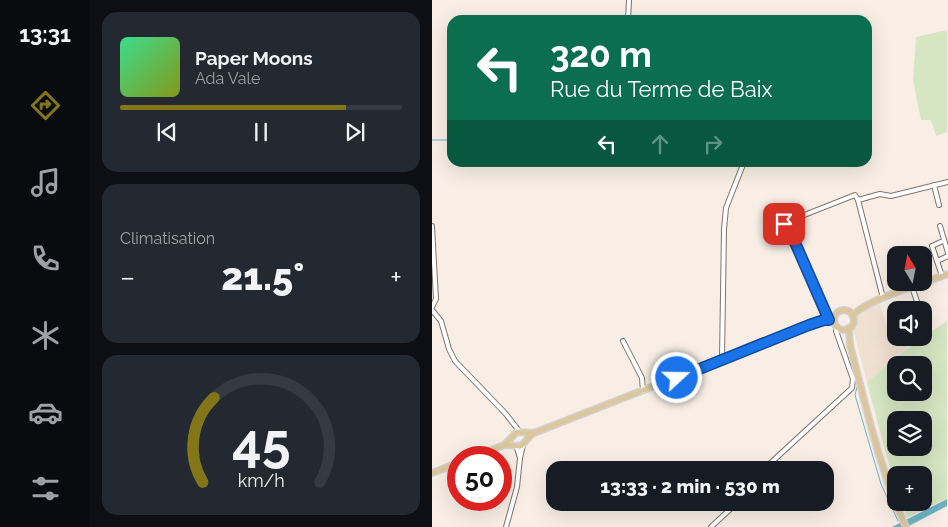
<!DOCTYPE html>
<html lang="fr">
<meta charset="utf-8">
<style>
body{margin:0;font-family:Raleway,sans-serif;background:#242831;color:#f1f3f6;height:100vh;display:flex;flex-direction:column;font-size:19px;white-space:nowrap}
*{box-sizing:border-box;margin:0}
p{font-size:16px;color:#9ea1a6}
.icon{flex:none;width:28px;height:28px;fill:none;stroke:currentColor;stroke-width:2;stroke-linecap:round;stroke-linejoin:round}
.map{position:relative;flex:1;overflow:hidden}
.panel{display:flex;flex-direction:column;gap:12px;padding:12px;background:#0d0f14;width:342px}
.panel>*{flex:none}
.top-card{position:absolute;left:15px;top:15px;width:425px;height:152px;border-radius:15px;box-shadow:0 5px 20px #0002;background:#0b6e4f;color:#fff;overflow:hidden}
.needle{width:32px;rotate:350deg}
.controls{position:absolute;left:455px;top:246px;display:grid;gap:10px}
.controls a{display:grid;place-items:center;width:45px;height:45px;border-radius:10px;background:#171b24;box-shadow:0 5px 20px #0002;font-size:25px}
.speed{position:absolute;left:15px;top:446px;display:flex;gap:10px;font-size:25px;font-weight:700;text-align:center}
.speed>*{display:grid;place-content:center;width:65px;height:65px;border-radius:50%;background:#171b24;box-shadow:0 5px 20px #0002;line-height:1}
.speed .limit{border:8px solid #d22;background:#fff;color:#111}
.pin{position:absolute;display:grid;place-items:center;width:42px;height:42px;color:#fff;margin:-21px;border-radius:10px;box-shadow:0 2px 8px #0006}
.me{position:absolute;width:55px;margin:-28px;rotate:69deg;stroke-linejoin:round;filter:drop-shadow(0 0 4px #0008)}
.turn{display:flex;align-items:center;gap:18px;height:105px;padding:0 20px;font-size:22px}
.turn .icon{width:65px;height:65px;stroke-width:2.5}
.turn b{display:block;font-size:35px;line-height:42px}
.lanes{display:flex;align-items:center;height:48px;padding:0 20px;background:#0003;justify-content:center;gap:25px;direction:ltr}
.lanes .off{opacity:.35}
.big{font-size:38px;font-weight:800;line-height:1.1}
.panel .card{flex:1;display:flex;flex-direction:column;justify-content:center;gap:8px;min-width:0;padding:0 18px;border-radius:15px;background:#242831}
.panel .dial{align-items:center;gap:0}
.dial svg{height:130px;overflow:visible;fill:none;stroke:#363941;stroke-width:7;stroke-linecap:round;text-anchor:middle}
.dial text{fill:#f1f3f6;stroke:none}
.song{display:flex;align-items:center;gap:15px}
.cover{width:60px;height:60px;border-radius:8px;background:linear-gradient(135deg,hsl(150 70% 55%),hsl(70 70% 35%))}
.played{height:5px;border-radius:2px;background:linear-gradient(90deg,#837619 80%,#363941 80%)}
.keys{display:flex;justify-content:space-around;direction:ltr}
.heat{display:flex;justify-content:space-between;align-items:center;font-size:28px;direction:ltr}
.trip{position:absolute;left:114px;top:461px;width:288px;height:50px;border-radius:15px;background:#171b24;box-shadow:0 5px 20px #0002;font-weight:800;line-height:50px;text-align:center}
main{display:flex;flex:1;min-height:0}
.tabs{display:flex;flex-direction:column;width:90px;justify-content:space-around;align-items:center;background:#090b0e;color:#9ea1a6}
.tabs .icon{width:35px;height:35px}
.tabs .on{color:#837619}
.tabs b{font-size:22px;color:#f1f3f6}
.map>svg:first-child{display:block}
.built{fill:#efe0d1}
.green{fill:#d6e6c3;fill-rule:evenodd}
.water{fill:#6eb3c4}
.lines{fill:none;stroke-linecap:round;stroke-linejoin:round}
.stream{stroke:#6eb3c4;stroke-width:1}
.minor-casing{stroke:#7d756c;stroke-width:6}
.major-casing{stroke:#d2d1d1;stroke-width:8}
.minor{stroke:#fff;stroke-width:4}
.major{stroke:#dcc79d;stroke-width:5}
.route-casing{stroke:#114b97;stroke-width:12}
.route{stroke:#1a73e8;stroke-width:9}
</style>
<main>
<nav class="tabs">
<b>13:31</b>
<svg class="icon on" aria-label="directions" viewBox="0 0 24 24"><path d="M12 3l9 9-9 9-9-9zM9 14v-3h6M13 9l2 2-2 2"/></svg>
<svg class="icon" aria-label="music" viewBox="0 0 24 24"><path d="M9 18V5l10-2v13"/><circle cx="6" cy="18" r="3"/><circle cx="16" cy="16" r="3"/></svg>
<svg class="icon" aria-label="phone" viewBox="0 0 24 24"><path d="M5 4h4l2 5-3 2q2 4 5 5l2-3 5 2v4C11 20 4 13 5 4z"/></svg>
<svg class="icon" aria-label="climate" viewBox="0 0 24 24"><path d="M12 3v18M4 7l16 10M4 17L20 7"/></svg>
<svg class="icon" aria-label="car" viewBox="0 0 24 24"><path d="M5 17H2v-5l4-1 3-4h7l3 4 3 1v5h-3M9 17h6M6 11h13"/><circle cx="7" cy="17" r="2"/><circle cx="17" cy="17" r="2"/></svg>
<svg class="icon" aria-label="filters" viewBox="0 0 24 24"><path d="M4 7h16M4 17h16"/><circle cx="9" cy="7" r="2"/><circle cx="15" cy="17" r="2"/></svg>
</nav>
<section class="panel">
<div class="card">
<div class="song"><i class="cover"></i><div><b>Paper Moons</b><p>Ada Vale</p></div></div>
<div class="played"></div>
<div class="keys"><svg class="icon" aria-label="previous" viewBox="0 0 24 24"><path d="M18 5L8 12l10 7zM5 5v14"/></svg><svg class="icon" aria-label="pause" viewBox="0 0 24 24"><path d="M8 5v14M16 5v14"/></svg><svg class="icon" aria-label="next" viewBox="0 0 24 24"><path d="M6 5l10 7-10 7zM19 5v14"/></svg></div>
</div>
<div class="card"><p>Climatisation</p>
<div class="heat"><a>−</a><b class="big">21.5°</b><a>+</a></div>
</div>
<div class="card dial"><svg viewBox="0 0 100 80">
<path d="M14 69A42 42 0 1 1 86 69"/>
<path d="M14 69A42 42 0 0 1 21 17" stroke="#837619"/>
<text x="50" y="56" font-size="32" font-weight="700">45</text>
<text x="50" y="72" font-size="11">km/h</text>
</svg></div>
</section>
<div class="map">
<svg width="516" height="527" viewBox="0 0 516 527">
<rect width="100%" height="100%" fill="#f8eee5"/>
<polygon class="built" points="447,303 459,335 464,333 464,338 486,338 435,382 421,328 425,313"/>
<g class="green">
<polygon points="515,30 515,132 504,136 499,120 489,120 481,80 484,37"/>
<path d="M515 321V498L475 518 470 503 491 502V475H464V485L457 465 435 382 473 350ZM464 365H491V392H464ZM464 420H491V448H464Z"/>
</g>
<polygon class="water" points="515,499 515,506 475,527 460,527"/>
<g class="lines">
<g class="stream">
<polyline points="0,140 20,140"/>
<polyline points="425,387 423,395 449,484 466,521"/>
</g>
<g class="minor-casing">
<g id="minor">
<polyline points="196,20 197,0"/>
<polyline points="502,185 507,205"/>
<polyline points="426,200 448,194 459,196 516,182"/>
<polyline points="0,226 4,299 0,307"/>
<polyline points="508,226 516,253"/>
<polyline points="505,261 516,256"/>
<polyline points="510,276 500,246 511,241"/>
<polyline points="480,287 488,310"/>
<polyline points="0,310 9,321 17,349 23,361 73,413 88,432"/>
<polyline points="491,318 495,327"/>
<polyline points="397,320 361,237 352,223 423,195 426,200 451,298"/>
<polyline points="191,341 210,378 211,391"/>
<polyline points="290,359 292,229 294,208 312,162"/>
<polyline points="84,445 88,458 91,445"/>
<polyline points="331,470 420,388 421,379 404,331 405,327"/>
<polyline points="74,527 85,487 88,458"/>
<polyline points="279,527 306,502"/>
</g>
</g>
<g class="major-casing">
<g id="major">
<circle cx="412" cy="320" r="10"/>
<path d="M421 316C429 301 497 281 516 274"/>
<path d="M417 328 418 345C434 406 447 469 474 527"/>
<polyline points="73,445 89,446 101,433"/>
<polyline points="39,458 72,445 85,432 102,433 377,325 393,320 402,322"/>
<polyline points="0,473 26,463"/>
</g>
</g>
<use href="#minor" class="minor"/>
<use href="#major" class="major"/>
</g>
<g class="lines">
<g class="route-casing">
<polyline id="route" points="245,378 377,325 392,320 397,320 361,238 352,224"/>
</g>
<use href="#route" class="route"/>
</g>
</svg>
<div class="controls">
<a><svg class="needle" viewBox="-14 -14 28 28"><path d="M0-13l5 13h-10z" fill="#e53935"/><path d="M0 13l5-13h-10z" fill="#9ea1a6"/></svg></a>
<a><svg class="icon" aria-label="sound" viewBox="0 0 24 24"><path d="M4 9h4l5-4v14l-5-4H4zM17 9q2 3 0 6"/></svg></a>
<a><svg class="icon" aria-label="search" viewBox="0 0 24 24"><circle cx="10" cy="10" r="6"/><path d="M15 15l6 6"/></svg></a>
<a><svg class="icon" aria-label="layers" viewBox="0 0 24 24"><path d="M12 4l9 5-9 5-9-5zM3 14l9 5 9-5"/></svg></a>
<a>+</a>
</div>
<div class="speed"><div class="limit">50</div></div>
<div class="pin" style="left:352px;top:224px;background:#d93025"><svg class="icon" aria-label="arrive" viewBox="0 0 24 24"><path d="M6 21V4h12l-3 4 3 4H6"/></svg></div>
<svg class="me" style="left:245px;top:378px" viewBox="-20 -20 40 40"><circle r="17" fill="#1a73e8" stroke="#fff" stroke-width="3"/><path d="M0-11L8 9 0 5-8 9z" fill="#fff"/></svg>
<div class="trip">13:33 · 2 min · 530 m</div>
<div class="top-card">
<div class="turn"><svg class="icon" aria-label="left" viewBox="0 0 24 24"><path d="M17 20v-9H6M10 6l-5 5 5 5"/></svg><div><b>320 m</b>Rue du Terme de Baix</div></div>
<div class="lanes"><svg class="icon" aria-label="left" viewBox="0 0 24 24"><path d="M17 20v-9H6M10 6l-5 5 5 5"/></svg><svg class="icon off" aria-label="ahead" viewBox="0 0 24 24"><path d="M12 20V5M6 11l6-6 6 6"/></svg><svg class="icon off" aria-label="right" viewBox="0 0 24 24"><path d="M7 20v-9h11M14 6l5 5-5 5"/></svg></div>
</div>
</div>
</main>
